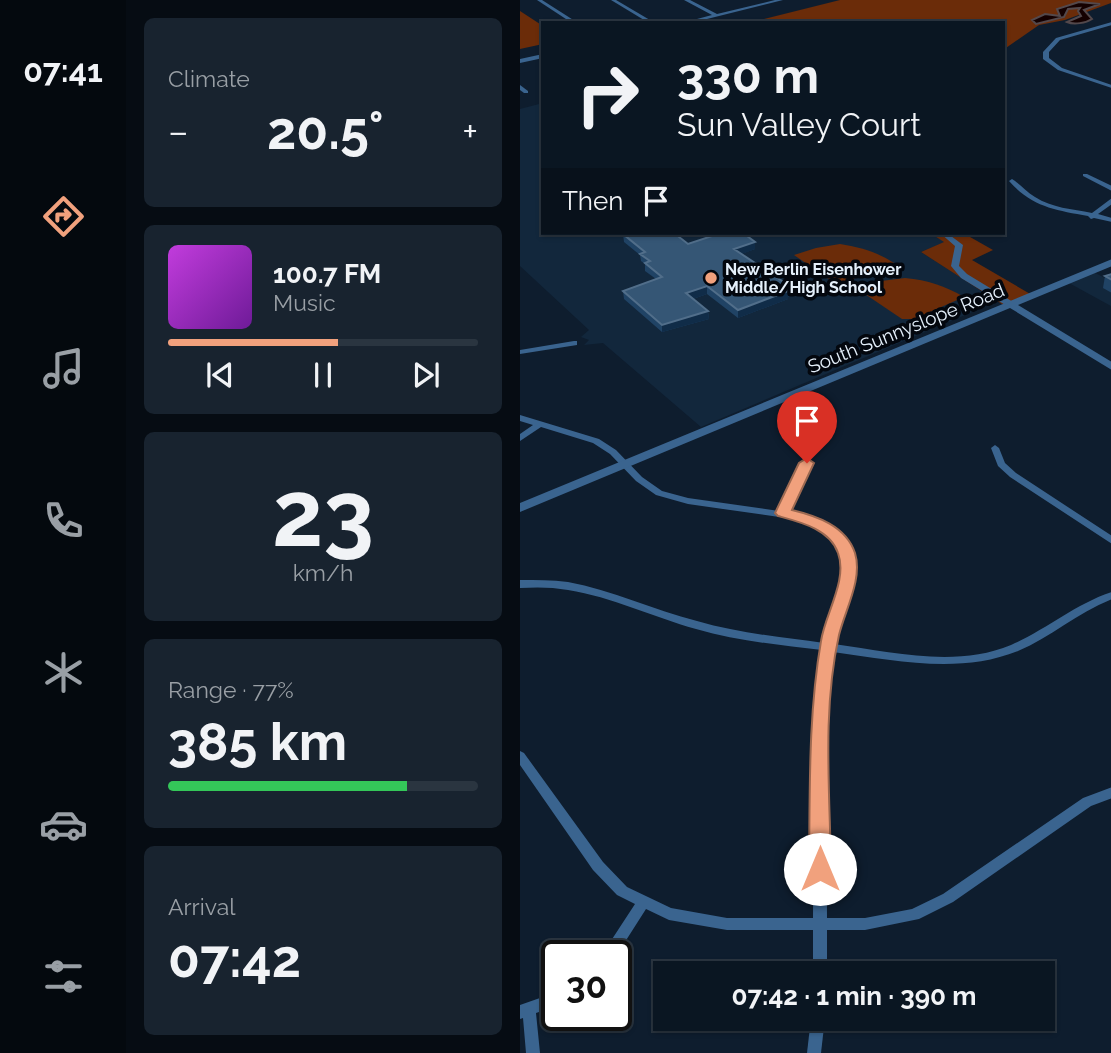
<!DOCTYPE html>
<meta charset="utf-8">
<style>
body{margin:0;font-family:Raleway,sans-serif;background:#18232f;color:#f1f3f6;height:100vh;display:flex;flex-direction:column;font-size:26px;white-space:nowrap}
*{box-sizing:border-box;margin:0}
p{font-size:23px;color:#999fa5}
.icon{flex:none;width:38px;height:38px;fill:none;stroke:currentColor;stroke-width:2;stroke-linecap:round;stroke-linejoin:round}
.map{position:relative;flex:1;overflow:hidden}
.details{display:flex;flex-direction:column;gap:18px;padding:18px;background:#060c13;width:394px}
.details>*{flex:none}
.hud{position:absolute;left:21px;top:21px;width:464px;height:214px;border-radius:0px;box-shadow:0 2px 5px #0004,0 0 0 2px #2a3540;background:#0a1622;color:#f1f3f6;overflow:hidden}
.speed{position:absolute;left:21px;top:940px;display:flex;gap:14px;font-size:35px;font-weight:700;text-align:center}
.speed>*{display:grid;place-content:center;width:91px;height:91px;border-radius:50%;background:#0a1622;box-shadow:0 2px 5px #0004,0 0 0 2px #2a3540;line-height:1}
.speed .limit{border:4px solid #111;border-radius:10px;background:#fff;color:#111}
.pin{position:absolute;display:grid;place-items:center;width:60px;height:60px;color:#fff;margin:-72px -30px;border-radius:50% 50% 50% 0;rotate:-45deg;box-shadow:0 0 7px #0007}
.pin .icon{rotate:45deg}
.me{position:absolute;width:77px;margin:-38px;rotate:0deg;stroke-linejoin:round;filter:drop-shadow(0 0 5px #0008)}
.turn{display:flex;align-items:center;gap:24px;height:147px;padding:0 21px;font-size:32px}
.turn .icon{width:91px;height:91px;stroke-width:2.5}
.turn b{display:block;font-size:49px;line-height:60px}
.then{display:flex;align-items:center;height:66px;padding:0 21px;background:#0003;gap:14px;font-size:26px}
.big{font-size:52px;font-weight:700;line-height:1.1}
.details .tile{flex:1;display:flex;flex-direction:column;justify-content:center;gap:10px;min-width:0;padding:0 24px;border-radius:10px;background:#18232f}
.details .dial{align-items:center;gap:0}
.dial b{font-size:91px;line-height:1}
.song{display:flex;align-items:center;gap:21px}
.cover{width:84px;height:84px;border-radius:10px;background:linear-gradient(135deg,hsl(290 70% 55%),hsl(280 70% 35%))}
.played{height:7px;border-radius:4px;background:linear-gradient(90deg,#f1a17d 55%,#2a3540 55%)}
.keys{display:flex;justify-content:space-around;direction:ltr}
.heat{display:flex;justify-content:space-between;align-items:center;font-size:38px;direction:ltr}
.charge{height:10px;border-radius:5px;background:linear-gradient(90deg,#34c759 77%,#2a3540 0)}
.trip{position:absolute;left:133px;top:961px;width:402px;height:70px;border-radius:0px;background:#0a1622;box-shadow:0 2px 5px #0004,0 0 0 2px #2a3540;font-weight:700;line-height:70px;text-align:center}
main{display:flex;flex:1;min-height:0}
.tabs{display:flex;flex-direction:column;width:126px;justify-content:space-around;align-items:center;background:#04090e;color:#999fa5}
.tabs .icon{width:49px;height:49px}
.tabs .active{color:#f1a17d}
.tabs b{font-size:32px;color:#f1f3f6}
.map>svg:first-child{display:block}
.built{fill:#12273c}
.green{fill:#6b2c09}
.water{fill:#140000;stroke:#53484b;stroke-width:2}
.lines{fill:none;stroke-linecap:round;stroke-linejoin:round}
.minor{fill:#3a648f;fill-rule:evenodd}
.tertiary{fill:#3a648f;fill-rule:evenodd}
.wall{fill:#204365}
.shaded-wall{fill:#102c48}
.building{fill:#355675;stroke:#516e8a;stroke-width:2}
.route{fill:#f1a17d;stroke:#9d6951;stroke-width:2}
.poi-dot{fill:#f1a17d;stroke:#03070e;stroke-width:2.5}
.labels{text-anchor:middle;stroke-width:7;stroke-linejoin:round;paint-order:stroke}
.far-poi-label{font-size:16px;font-weight:bold;fill:#e5f0fb;stroke:#03070e;text-anchor:start}
.street-label{font-size:19px;fill:#e5f0fb;stroke:#03070e}
</style>
<main>
<nav class="tabs">
<b>07:41</b>
<svg class="icon active" aria-label="directions" viewBox="0 0 24 24"><path d="M12 3l9 9-9 9-9-9zM9 14v-3h6M13 9l2 2-2 2"/></svg>
<svg class="icon" aria-label="music" viewBox="0 0 24 24"><path d="M9 18V5l10-2v13"/><circle cx="6" cy="18" r="3"/><circle cx="16" cy="16" r="3"/></svg>
<svg class="icon" aria-label="phone" viewBox="0 0 24 24"><path d="M5 4h4l2 5-3 2q2 4 5 5l2-3 5 2v4C11 20 4 13 5 4z"/></svg>
<svg class="icon" aria-label="climate" viewBox="0 0 24 24"><path d="M12 3v18M4 7l16 10M4 17L20 7"/></svg>
<svg class="icon" aria-label="car" viewBox="0 0 24 24"><path d="M5 17H2v-5l4-1 3-4h7l3 4 3 1v5h-3M9 17h6M6 11h13"/><circle cx="7" cy="17" r="2"/><circle cx="17" cy="17" r="2"/></svg>
<svg class="icon" aria-label="filters" viewBox="0 0 24 24"><path d="M4 7h16M4 17h16"/><circle cx="9" cy="7" r="2"/><circle cx="15" cy="17" r="2"/></svg>
</nav>
<section class="details">
<div class="tile"><p>Climate</p>
<div class="heat"><a>−</a><b class="big">20.5°</b><a>+</a></div>
</div>
<div class="tile">
<div class="song"><i class="cover"></i><div><b>100.7 FM</b><p>Music</p></div></div>
<div class="played"></div>
<div class="keys"><svg class="icon" aria-label="previous" viewBox="0 0 24 24"><path d="M18 5L8 12l10 7zM5 5v14"/></svg><svg class="icon" aria-label="pause" viewBox="0 0 24 24"><path d="M8 5v14M16 5v14"/></svg><svg class="icon" aria-label="next" viewBox="0 0 24 24"><path d="M6 5l10 7-10 7zM19 5v14"/></svg></div>
</div>
<div class="tile dial"><b>23</b><p>km/h</p></div>
<div class="tile"><p>Range · 77%</p><b class="big">385 km</b><div class="charge"></div></div>
<div class="tile"><p>Arrival</p><b class="big">07:42</b></div>
</section>
<div class="map">
<svg width="592" height="1053" viewBox="0 0 592 1053">
<rect width="100%" height="100%" fill="#0e1d2e"/>
<g class="built">
<polygon points="23,103 23,233 410,233 425,242 401,252 478,301 181,427 83,343 64,345 69,340 61,337 69,330 0,266 0,109"/>
<polygon points="571,271 591,281 591,306 549,283"/>
</g>
<g class="green">
<polygon points="320,0 591,0 591,3 545,20 519,25 483,50 483,23 228,23"/>
<polygon points="0,11 23,26 23,44 0,49"/>
<polygon points="410,233 443,233 473,250 452,260 512,295 485,306 401,252 424,242"/>
<path d="M320 244C340 247 357 252 374 263L325 282H313L274 255 296 248Z"/>
<path d="M385 278C408 280 425 286 444 297L394 319H382L339 290 361 281Z"/>
</g>
<path class="water" d="M559 2 580 4 564 10 572 19C566 23 554 25 547 22L561 16 558 11 560 8 548 9 544 17 516 24 512 20 525 14 540 16 537 9Z"/>
<g class="lines">
<g class="minor">
<polygon points="17,0 22,0 58,23 52,23"/>
<polygon points="91,0 96,0 135,23 129,23"/>
<polygon points="164,0 170,0 197,14 255,0 263,0 171,23 162,23 192,15"/>
<polygon points="592,22 592,25 540,40 529,52 529,58 542,68 592,85 592,88 538,70 523,59 523,52 536,38"/>
<polygon points="23,54 23,58 0,63 0,59"/>
<polygon points="0,85 8,91 8,93 4,93 0,90"/>
<polygon points="563,174 567,174 592,186 592,191 563,176"/>
<path d="M492 179C500 184 506 192 515 197 532 208 552 209 572 213L592 198V204L578 214 592 218V222L574 218 571 219 568 216C535 210 512 207 489 181Z"/>
<polygon points="420,233 427,233 443,245 439,266 447,274 493,302 493,306 487,306 441,278 431,266 435,246"/>
<polygon points="54,341 57,341 57,345 0,354 0,350"/>
<path d="M0 415 79 439 96 450 122 477 142 491 168 498 259 511 282 463 287 460 290 461 292 463 268 512 285 515 313 529 331 550 334 577 314 644C371 652 436 668 491 645 526 630 555 604 592 592V599C558 612 531 637 498 651 438 675 374 660 313 652L306 702 307 918H345L392 909 423 894 563 798 592 787V798L571 806 433 902 399 919 345 930H307V973H293V930H207L149 920 126 909 96 956H81L115 904 97 895 73 870 0 765V751L4 753 83 862 107 887 151 908 207 918H293L294 702 302 650C260 645 217 641 176 629 133 617 92 597 48 590 32 587 16 587 0 588V580C16 580 32 580 48 582 92 590 134 610 177 621 218 633 261 637 304 643L324 577 321 551 307 533 280 520 168 504 136 495 116 481 90 454 73 443 21 427 0 441V434L13 425 0 421Z"/>
<polygon points="475,445 479,448 485,463 496,473 592,536 592,544 490,477 478,466 471,448"/>
<polygon points="37,992 37,1006 16,1013 20,1053 6,1053 3,1018 0,1019 0,1005"/>
<polygon points="291,1018 305,1018 301,1053 287,1053"/>
</g>
<polygon class="tertiary" points="592,259 592,266 498,305 592,362 592,370 490,308 0,512 0,503"/>
</g>
<g class="wall">
<polygon points="103,234 168,244 235,249 221,254 271,287 271,295 268,297 268,299 218,318 187,294 173,299 188,311 189,319 142,332 104,299 103,291 136,279 125,271 125,264 121,261 120,255 104,242"/>
<polygon points="592,274 592,293 583,288 585,276"/>
</g>
<g class="shaded-wall">
<polygon points="235,242 235,249 214,257 214,249"/>
<polygon points="187,286 187,294 167,301 166,293"/>
<polygon points="271,287 271,295 268,297 268,299 218,318 218,310"/>
<polygon points="188,311 189,319 142,332 142,325"/>
</g>
<g class="building">
<polygon points="109,233 154,233 168,244 201,233 223,233 235,242 214,249 271,287 265,290 268,291 218,310 187,286 166,293 188,311 142,325 103,291 142,277 125,263 130,261 120,254 125,252 103,234"/>
<polygon points="592,274 592,280 585,276"/>
</g>
<path class="route" d="M287 458 294 463 272 510C297 516 326 526 335 553 343 579 325 610 319 635 302 711 310 792 311 869L307 875 300 878 292 875 289 869C290 792 288 716 301 641 305 614 328 580 318 553 310 529 280 522 258 516L255 513 279 463Z"/>
<circle class="poi-dot" cx="191" cy="278" r="7"/>
<g class="labels">
<g class="far-poi-label">
<text x="205" y="275">New Berlin Eisenhower<tspan x="205" dy="18">Middle/High School</tspan></text>
</g>
<g class="street-label">
<text transform="translate(386 328) rotate(-22)" y="7">South Sunnyslope Road</text>
</g>
</g>
</svg>
<div class="speed"><div class="limit">30</div></div>
<div class="pin" style="left:287px;top:463px;background:#d93025"><svg class="icon" aria-label="arrive" viewBox="0 0 24 24"><path d="M6 21V4h12l-3 4 3 4H6"/></svg></div>
<svg class="me" style="left:300px;top:869px" viewBox="-20 -20 40 40"><circle r="19" fill="#fff"/><path d="M0-13L10 11 0 6-10 11z" fill="#f1a17d"/></svg>
<div class="trip">07:42 · 1 min · 390 m</div>
<div class="hud">
<div class="turn"><svg class="icon" aria-label="right" viewBox="0 0 24 24"><path d="M7 20v-9h11M14 6l5 5-5 5"/></svg><div><b>330 m</b>Sun Valley Court</div></div>
<div class="then">Then<svg class="icon" aria-label="arrive" viewBox="0 0 24 24"><path d="M6 21V4h12l-3 4 3 4H6"/></svg></div>
</div>
</div>
</main>
